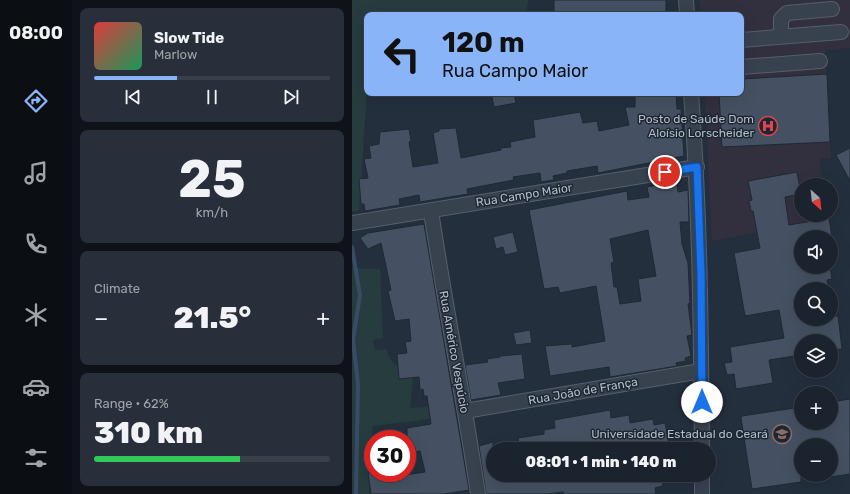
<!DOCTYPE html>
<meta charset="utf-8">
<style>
body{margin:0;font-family:Rubik,sans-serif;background:#282f3a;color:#f1f3f6;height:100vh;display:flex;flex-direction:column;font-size:15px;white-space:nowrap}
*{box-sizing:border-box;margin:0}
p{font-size:13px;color:#a0a4aa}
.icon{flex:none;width:22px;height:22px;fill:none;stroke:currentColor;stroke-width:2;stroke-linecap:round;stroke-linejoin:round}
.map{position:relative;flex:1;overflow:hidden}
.details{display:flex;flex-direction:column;gap:8px;padding:8px;background:#0f1319;width:280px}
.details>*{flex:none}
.top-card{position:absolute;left:12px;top:12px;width:380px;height:84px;border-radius:8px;box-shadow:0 4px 16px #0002,0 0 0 1px #39404a;background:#8ab4f8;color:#111;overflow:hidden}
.needle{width:26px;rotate:153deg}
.tools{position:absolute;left:442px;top:178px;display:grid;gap:8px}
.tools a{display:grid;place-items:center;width:44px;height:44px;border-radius:50%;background:#1b232e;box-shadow:0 4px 16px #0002,0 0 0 1px #39404a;font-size:20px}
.speed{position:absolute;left:12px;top:430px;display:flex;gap:8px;font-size:20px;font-weight:700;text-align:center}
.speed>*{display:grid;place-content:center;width:52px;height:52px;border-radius:50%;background:#1b232e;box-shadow:0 4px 16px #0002,0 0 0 1px #39404a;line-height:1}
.speed .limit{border:6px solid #d22;background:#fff;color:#111}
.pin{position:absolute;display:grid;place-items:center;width:34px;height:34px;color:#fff;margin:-17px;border:2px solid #fff;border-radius:50%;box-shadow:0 1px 4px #0007}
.me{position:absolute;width:44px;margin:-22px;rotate:0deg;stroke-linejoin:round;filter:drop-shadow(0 0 3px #0008)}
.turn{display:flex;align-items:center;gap:14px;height:84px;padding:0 12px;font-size:18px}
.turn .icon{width:52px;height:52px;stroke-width:2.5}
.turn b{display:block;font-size:28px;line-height:34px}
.big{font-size:30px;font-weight:800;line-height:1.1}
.details .card{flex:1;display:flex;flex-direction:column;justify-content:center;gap:6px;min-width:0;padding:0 14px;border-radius:8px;background:#282f3a}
.details .dial{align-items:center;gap:0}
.dial b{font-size:52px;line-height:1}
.song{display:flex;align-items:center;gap:12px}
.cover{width:48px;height:48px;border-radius:6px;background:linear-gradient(135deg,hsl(0 70% 55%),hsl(150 70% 35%))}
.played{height:4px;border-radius:2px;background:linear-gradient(90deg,#8ab4f8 35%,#39404a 35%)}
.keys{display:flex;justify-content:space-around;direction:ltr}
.heat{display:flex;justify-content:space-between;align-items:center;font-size:22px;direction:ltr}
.charge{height:6px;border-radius:3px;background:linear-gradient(90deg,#34c759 62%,#39404a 0)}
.trip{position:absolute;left:134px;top:442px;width:230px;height:40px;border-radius:20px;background:#1b232e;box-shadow:0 4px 16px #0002,0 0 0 1px #39404a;font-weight:800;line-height:40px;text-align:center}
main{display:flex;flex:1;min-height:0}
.tab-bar{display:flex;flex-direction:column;width:72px;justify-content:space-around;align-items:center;background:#0b0e12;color:#a0a4aa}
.tab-bar .icon{width:28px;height:28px}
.tab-bar .on{color:#8ab4f8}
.tab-bar b{font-size:18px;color:#f1f3f6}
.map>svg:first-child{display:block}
.medical{fill:#32303f}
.green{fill:#263c3f}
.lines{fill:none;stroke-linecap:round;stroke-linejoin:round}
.stream{stroke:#394c67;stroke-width:4}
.building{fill:#455162;stroke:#1f2835;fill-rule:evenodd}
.minor-casing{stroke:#565f6c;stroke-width:16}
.minor{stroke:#38414e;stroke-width:14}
.route-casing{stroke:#114b97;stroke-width:10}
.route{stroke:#1a73e8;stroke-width:7}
.labels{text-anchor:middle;stroke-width:3;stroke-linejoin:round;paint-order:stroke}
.poi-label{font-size:12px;fill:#b4bcc9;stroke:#1d2633;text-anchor:end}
.street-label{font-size:12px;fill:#b4bcc9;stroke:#1d2633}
</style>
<main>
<nav class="tab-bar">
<b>08:00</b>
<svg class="icon on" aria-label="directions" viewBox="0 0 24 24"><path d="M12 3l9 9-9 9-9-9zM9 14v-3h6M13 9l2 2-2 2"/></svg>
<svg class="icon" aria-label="music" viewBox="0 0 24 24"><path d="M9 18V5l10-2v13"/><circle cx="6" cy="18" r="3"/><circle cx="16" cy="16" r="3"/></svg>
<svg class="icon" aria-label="phone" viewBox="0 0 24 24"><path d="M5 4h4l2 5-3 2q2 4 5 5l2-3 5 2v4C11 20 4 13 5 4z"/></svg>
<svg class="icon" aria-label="climate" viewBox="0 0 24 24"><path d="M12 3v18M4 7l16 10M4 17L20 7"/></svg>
<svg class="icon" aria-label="car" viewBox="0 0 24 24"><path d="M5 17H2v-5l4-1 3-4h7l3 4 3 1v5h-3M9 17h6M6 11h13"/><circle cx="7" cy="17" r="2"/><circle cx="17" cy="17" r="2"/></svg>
<svg class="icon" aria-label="filters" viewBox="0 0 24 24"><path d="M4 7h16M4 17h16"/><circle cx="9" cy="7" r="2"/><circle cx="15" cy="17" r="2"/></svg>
</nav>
<section class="details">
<div class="card">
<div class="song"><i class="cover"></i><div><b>Slow Tide</b><p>Marlow</p></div></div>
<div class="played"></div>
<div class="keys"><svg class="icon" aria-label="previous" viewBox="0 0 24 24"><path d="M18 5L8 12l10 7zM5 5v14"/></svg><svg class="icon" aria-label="pause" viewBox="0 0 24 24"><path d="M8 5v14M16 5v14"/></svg><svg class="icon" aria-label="next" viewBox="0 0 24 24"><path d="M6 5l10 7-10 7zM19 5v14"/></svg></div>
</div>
<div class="card dial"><b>25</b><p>km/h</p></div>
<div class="card"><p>Climate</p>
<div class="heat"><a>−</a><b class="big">21.5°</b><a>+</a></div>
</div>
<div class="card"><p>Range · 62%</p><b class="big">310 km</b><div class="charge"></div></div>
</section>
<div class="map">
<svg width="498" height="494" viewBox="0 0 498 494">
<rect width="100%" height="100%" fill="#242f3e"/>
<polygon class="medical" points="348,0 498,0 498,48 473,50 479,158 467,159 471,185 449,185 449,215 476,215 477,218 360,241 353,93 389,93 389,15 349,15"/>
<g class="green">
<polygon points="0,0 176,0 174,15 15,15 15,90 7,211 0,212"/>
<path d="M0 268 28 269 31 338 21 340 23 350 35 349C35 363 52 370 61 378L58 408 84 406 86 418 21 426 17 494H0Z"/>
</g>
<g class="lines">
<polyline class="stream" points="0,247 8,295 1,340 6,384 4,494"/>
</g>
<g class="building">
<polygon points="202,0 314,0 314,14 202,15"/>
<polygon points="475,74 478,142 370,147 367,93 389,93 389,79"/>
<polygon points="139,93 162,93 164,103 142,107"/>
<polygon points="283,93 324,94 325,109 329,109 332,156 246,173 245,166 215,171 215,173 201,176 202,180 189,182 188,173 161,177 162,180 115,189 116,194 68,202 67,195 47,199 48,205 13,211 12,204 9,204 7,179 16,178 12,159 19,158 17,146 27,144 28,132 57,129 59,141 57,142 61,167 86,163 81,133 87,131 87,129 104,128 109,158 149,150 149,148 159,147 158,142 183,137 181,120 228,112 231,123 245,121 247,131 277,125 273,107 283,107"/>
<polygon points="498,148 498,181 484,155"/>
<polygon points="445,172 449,194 433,197 437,225 477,218 480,237 449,237 449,267 478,267 480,279 475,280 477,289 449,289 449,319 479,319 479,316 486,316 490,349 479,351 479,341 449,341 449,355 417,360 421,383 384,389 382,374 375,375 372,363 380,362 378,347 432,338 427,310 393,316 382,253 408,248 401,211 399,211 397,201 400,200 396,181"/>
<path d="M306 185 307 188 325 185 326 192 336 190 337 222H328L330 244 336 263 338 303 336 304 340 335 335 336 339 356 333 358 334 361 324 363 325 366 258 377 257 367 198 376 193 346 220 344V347L253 341 244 286 208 293 206 287 192 289 177 210 275 191 276 200 297 197 295 187ZM296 230 304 276 286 279 289 301 268 304 265 287H262L259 263 262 262 258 239Z"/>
<polygon points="72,224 117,490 92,494 19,494 16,473 31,473 32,478 73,472 68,451 55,453 55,428 79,424 75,396 72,396 71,389 68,390 67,377 47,379 45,354 55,353 53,342 59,341 57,319 43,321 36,291 39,290 29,243 16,249 8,238 16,233"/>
<polygon points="161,232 166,252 153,255 151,247 144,249 141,237"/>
<polygon points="178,330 180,343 164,345 161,333"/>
<polygon points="170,354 173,379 146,383 149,395 119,400 113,365 136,362 135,359 148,357 148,356"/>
<polygon points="498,399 498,474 479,477 479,445 449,445 449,482 400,489 389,418 390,416 449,407 449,423 479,423 479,402"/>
<polygon points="258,410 259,418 277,415 278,423 301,419 302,425 313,423 317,445 295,449 168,449 166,438 192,434 192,430 203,428 202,420"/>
<polygon points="141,442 141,475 182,475 182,481 217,475 309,475 311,486 303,488 304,494 212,494 211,492 196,494 134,494 127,446"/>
</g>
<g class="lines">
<g class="minor-casing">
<g id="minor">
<polyline points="334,0 335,15"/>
<polyline points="429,36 429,19 435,13 480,9"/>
<polyline points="389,40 489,32"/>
<polyline points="389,67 468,61"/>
<path d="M339 93C348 212 349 330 350 449"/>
<path d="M79 211C93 305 112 399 126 494"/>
<polyline points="0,223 345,167"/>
<polyline points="113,411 349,371"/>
<polyline points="350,475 350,494"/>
</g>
</g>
<use href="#minor" class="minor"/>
</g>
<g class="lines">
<g class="route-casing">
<polyline id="route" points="313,172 345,167 349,274 350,402"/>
</g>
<use href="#route" class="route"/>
</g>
<defs>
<g id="hospital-ring" transform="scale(1)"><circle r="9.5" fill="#1d2633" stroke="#e0444e" stroke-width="1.5"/><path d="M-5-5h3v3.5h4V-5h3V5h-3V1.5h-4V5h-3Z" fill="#e0444e"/></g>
<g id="university-ring" transform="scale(1)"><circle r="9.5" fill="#1d2633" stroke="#8d6e63" stroke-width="1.5"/><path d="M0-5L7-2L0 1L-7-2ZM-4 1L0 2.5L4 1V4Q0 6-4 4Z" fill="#8d6e63"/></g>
</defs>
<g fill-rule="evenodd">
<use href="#hospital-ring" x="416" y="126"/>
<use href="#university-ring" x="430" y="434"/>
</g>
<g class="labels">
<g class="poi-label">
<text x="402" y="123">Posto de Saúde Dom<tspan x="402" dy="14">Aloísio Lorscheider</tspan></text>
<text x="416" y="438">Universidade Estadual do Ceará</text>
</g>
<g class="street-label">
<text transform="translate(172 195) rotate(-9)" y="4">Rua Campo Maior</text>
<text transform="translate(102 352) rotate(80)" y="4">Rua Américo Vespúcio</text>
<text transform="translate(231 391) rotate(-10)" y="4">Rua João de França</text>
</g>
</g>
</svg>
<div class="tools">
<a><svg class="needle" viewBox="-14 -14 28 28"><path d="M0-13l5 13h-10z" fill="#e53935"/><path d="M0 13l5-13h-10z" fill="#a0a4aa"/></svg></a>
<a><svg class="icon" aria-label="sound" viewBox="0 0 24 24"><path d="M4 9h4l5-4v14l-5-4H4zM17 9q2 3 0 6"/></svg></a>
<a><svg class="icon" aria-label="search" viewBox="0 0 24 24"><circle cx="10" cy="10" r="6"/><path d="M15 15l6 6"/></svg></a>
<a><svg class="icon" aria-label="layers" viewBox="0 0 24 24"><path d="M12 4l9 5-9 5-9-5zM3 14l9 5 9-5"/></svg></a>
<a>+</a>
<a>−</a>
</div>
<div class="speed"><div class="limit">30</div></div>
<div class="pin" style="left:313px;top:172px;background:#d93025"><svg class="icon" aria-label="arrive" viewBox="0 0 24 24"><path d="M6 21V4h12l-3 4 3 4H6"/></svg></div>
<svg class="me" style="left:350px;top:402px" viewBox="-20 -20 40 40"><circle r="19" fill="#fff"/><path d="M0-13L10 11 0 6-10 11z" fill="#1a73e8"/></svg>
<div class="trip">08:01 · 1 min · 140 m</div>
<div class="top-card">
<div class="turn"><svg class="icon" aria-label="left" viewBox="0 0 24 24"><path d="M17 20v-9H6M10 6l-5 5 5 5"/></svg><div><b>120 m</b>Rua Campo Maior</div></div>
</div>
</div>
</main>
